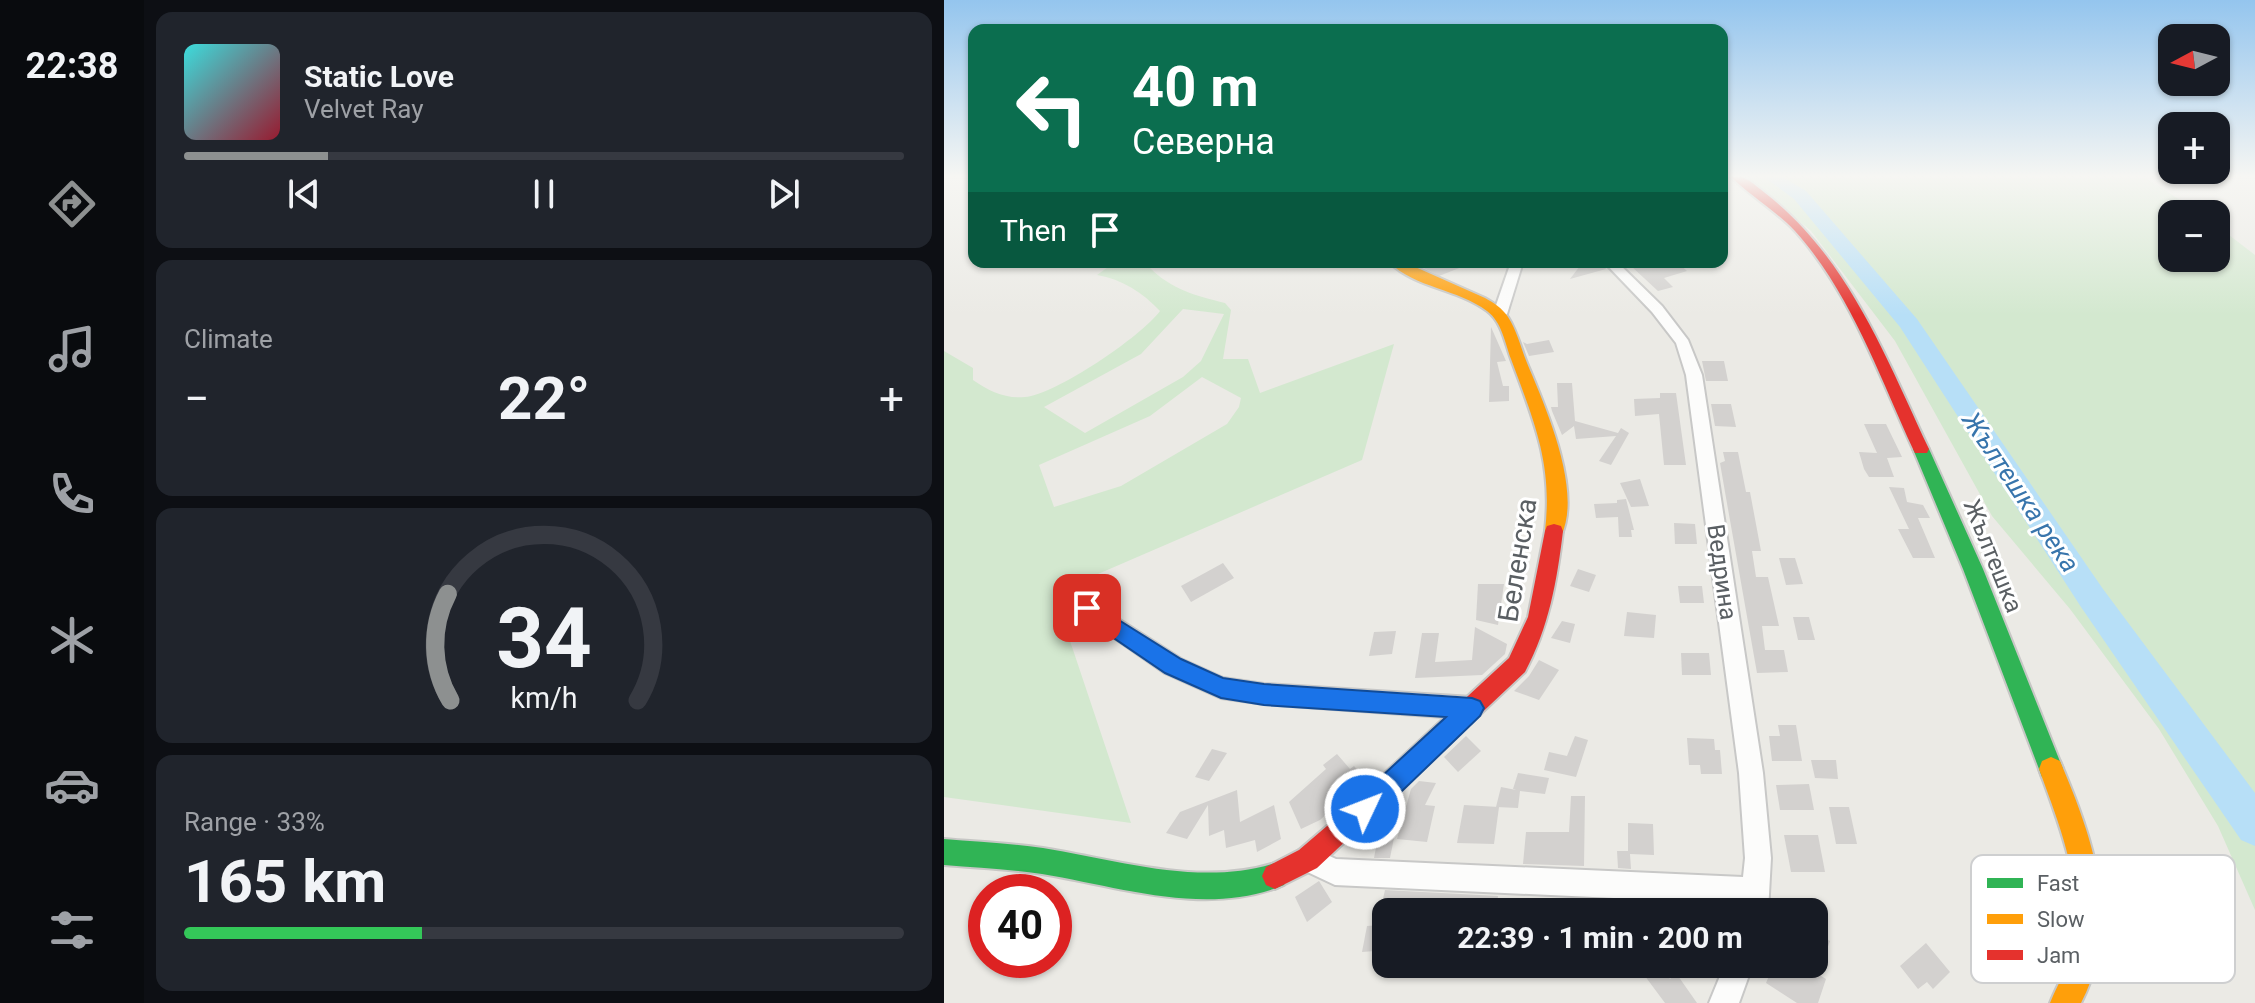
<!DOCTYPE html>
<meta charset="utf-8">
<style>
body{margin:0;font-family:Roboto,sans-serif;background:#20242c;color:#f1f3f6;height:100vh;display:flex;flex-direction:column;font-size:30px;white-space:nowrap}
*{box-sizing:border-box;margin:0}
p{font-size:26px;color:#9ea1a6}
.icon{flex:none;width:44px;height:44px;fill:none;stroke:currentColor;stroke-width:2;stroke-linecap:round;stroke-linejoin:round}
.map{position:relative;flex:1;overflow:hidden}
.side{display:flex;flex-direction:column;gap:12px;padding:12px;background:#0d0f14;width:800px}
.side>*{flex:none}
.banner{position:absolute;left:24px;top:24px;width:760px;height:244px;border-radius:16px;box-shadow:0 2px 6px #0004;background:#0b6e4f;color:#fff;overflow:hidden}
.needle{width:52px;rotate:263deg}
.tools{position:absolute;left:1214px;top:24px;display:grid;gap:16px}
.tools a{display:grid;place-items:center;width:72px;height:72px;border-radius:16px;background:#171b24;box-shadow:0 2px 6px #0004;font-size:40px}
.speed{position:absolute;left:24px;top:874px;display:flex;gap:16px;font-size:40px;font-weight:700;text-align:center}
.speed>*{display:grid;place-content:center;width:104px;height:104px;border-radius:50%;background:#171b24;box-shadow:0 2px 6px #0004;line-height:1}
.speed .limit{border:12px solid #d22;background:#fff;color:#111}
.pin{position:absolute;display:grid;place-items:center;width:68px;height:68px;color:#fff;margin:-34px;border-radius:16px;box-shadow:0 4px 12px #0006}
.me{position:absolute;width:88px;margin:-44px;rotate:47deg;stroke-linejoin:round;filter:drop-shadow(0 0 6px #0008)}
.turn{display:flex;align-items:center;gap:28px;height:168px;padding:0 32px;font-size:36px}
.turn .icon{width:104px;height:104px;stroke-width:2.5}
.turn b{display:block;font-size:56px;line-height:68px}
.then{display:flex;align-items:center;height:76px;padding:0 32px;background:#0003;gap:16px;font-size:30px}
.big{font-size:60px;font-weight:700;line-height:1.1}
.side .card{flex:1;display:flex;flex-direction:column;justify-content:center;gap:12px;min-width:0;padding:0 28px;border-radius:16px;background:#20242c}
.side .dial{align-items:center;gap:0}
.dial svg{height:208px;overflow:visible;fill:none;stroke:#363941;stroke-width:7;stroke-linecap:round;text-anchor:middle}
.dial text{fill:#f1f3f6;stroke:none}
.song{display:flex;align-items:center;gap:24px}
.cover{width:96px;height:96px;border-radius:12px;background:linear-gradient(135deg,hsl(180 70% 55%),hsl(350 70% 35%))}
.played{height:8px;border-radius:4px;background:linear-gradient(90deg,#8d9090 20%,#363941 20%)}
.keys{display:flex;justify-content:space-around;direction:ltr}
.heat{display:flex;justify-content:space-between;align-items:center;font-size:44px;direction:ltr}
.charge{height:12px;border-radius:6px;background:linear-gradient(90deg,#34c759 33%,#363941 0)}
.trip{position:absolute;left:428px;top:898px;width:456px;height:80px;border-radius:16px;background:#171b24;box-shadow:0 2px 6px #0004;font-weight:700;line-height:80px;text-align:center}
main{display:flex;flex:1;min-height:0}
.dock{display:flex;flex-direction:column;width:144px;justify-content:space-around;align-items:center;background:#090b0e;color:#9ea1a6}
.dock .icon{width:56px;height:56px}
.dock .current{color:#8d9090}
.dock b{font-size:36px;color:#f1f3f6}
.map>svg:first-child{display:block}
.green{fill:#d3e8cf;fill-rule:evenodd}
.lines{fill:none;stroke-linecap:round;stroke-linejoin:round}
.river{fill:#b7dff7;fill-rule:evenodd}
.building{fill:#d3d1cf}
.street-casing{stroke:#c8c8c7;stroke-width:4}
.fast-casing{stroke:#c7c7c5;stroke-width:4}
.slow-casing{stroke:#c7c7c5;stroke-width:4}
.jam-casing{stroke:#c7c7c5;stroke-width:4}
.street{fill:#fcfcfb;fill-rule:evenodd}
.fast{fill:#30b455;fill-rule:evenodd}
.slow{fill:#ff9f0a;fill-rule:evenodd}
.jam{fill:#e5322d;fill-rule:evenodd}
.route{fill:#1a73e8;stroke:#114b97;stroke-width:2}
.labels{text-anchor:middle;stroke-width:6;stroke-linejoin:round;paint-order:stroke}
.street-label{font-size:24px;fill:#5a5f63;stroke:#fff}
.water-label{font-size:26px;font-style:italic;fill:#3875ac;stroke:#fff}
.near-street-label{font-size:28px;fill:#5a5f63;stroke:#fff}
.key{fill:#fff;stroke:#cecfd0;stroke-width:2}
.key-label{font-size:22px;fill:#5a5f63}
</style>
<main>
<nav class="dock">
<b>22:38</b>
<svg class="icon current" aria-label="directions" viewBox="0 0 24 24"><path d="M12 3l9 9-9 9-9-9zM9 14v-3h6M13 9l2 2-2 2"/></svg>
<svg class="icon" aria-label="music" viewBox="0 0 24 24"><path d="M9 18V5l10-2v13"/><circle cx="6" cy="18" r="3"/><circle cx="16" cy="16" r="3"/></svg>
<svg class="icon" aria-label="phone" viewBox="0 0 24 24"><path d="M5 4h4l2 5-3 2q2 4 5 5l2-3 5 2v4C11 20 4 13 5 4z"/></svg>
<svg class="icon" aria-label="climate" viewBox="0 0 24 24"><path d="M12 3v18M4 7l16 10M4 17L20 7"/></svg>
<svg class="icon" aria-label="car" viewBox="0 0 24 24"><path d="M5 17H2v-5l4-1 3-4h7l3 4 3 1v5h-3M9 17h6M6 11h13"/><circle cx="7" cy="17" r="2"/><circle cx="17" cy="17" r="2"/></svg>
<svg class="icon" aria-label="filters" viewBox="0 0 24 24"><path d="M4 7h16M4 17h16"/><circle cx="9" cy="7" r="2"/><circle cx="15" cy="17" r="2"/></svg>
</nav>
<section class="side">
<div class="card">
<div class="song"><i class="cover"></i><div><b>Static Love</b><p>Velvet Ray</p></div></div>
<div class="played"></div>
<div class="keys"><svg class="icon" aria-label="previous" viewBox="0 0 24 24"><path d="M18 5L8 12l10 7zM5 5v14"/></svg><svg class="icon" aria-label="pause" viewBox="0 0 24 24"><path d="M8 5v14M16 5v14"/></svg><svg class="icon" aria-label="next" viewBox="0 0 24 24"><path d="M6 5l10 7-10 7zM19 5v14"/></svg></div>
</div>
<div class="card"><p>Climate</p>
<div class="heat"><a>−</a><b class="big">22°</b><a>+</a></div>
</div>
<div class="card dial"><svg viewBox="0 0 100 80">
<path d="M14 69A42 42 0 1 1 86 69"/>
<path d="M14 69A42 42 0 0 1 13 28" stroke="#8d9090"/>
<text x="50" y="56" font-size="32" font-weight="700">34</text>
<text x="50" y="72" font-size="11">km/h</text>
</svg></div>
<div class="card"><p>Range · 33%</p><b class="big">165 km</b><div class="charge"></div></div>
</section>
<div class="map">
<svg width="1311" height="1003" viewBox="0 0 1311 1003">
<rect width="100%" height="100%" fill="#ebeae5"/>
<g class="green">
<polygon points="800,175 1197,175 1258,214 1228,214 1228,258 1272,258 1272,225 1311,255 1311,910 1274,826 1215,729 1126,609 1048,516 951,341 867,231"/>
<path d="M171 262H207L206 268C227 289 252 296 281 303L287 310 279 359H304L316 393 450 344 418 460 110 593 187 823 0 797V351L29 368V380C45 391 61 399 81 397 111 395 198 336 216 311 199 293 178 279 153 275ZM239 309 280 314 257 361 239 377 141 433 100 407 197 354ZM258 377 297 398 295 407 283 424 177 486 110 507 95 465 206 416Z"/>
</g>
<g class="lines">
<polygon class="river" points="817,175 835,175 862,191 973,319 1159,589 1311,793 1311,846 1297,840 1137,607 956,327 850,199"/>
</g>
<g class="building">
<polygon points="468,262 528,262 528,263 495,276"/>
<polygon points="639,262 657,262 662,269 626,279"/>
<polygon points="700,262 733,262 743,271 720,278 729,287 714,291 687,266"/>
<polygon points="547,327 562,361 553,362 559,386 565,386 565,401 545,402"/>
<polygon points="605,340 610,352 585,356 579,342 583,344"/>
<polygon points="758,361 780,361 784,381 762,381"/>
<polygon points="613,383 628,383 631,421 674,433 677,428 685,433 667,465 655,461 672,436 632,439 630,426 618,435 608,411 607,407 614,407"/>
<polygon points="716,393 732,393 742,465 720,465 715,414 691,416 690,399 716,398"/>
<polygon points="767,404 787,404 792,427 771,426"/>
<polygon points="920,424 942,424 958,457 943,458 950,477 925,477 920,469 915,452 933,453"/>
<polygon points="779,452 794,452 802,492 806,492 817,551 808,551 812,577 824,577 835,626 818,626 821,650 840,650 844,672 813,673 781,492 776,463 781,461"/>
<polygon points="696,479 705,506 687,507 676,483"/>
<polygon points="945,487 960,488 963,502 979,505 986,518 974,518 991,558 969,558 954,529 965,529"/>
<polygon points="682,499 690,530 687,530 688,537 675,537 674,517 652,518 650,504 673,503 673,500"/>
<polygon points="730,523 751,524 753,544 731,544"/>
<polygon points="835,558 851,558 859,584 842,585"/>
<polygon points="279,563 290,578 247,602 237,586"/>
<polygon points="634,569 652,575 645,592 626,586"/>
<polygon points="534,584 560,584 554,625 532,620"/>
<polygon points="734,586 758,586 760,603 736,603"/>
<polygon points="683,612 712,615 710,638 680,636"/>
<polygon points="849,617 865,617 871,640 854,640"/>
<polygon points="618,621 631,624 626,643 607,638"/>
<polygon points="531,627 563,644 561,654 538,675 471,678 478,633 495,633 491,662 528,660"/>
<polygon points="452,631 448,654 425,656 430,632"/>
<polygon points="737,653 765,653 767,675 738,675"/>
<polygon points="595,660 615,670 595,700 570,691 585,676"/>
<polygon points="834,725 852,725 858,761 828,761 825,736 836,736"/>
<polygon points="522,736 537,751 514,772 500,757"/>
<polygon points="631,736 644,740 632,777 600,770 605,752 623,756"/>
<polygon points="743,738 770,739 771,750 776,750 778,774 757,774 756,765 745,765"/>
<polygon points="268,749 283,753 265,781 251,777"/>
<polygon points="393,754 406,769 410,766 421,779 376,820 357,829 345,802 382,769 379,765"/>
<polygon points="867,760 892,760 894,779 871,778"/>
<polygon points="574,773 605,778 601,794 576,791 574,808 552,807 557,787 572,790 569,789"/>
<polygon points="475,781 492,783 481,805 491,806 483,842 453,839 467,789"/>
<polygon points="865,784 870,810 836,810 832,785"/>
<polygon points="293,790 296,822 330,805 337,839 313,852 311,840 282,848 280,830 265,836 264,805 243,839 222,833 236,812"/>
<polygon points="627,796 641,796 640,866 579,864 582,832 625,832"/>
<polygon points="520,805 555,807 550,844 513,843"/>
<polygon points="885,807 905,807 913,844 892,844"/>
<polygon points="684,823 709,824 710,855 686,854 687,869 674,868 673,851 684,851"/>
<polygon points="840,835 874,835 881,872 847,872"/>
<polygon points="434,837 450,838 446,858 430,858"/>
<polygon points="375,881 388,902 363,922 351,897"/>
<polygon points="441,890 554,896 552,912 436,912"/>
<polygon points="436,925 431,951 418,952 423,926"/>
<polygon points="870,931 886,941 874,974 882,979 874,1003 853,1003 822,983 830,964 870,964"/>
<polygon points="982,943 1006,972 989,989 983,982 974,989 956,966"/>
<polygon points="692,964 717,964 726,979 732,973 753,1003 721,1003"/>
</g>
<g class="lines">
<g class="street-casing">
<g id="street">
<polygon points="567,262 579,262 563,314 556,318 549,314"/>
<polygon points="660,262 673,262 718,306 744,340 758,375 819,773 827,858 824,912 796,912 797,904 391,885 355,868 351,859 355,850 364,846 392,859 799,877 801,858 795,773 742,375 732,343 708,312"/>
<polygon points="143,599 237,659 279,678 320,684 528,697 536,701 539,708 536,715 528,719 320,704 277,698 221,673 136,614 133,608 136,602"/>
<polygon points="781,964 809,964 795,1003 765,1003"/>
</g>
</g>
<g class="fast-casing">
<g id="fast">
<polygon points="977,443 985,449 1039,569 1119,769 1116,777 1107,781 1098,777 1095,769 1019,569 969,449"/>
<path d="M0 839C33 842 66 843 99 848 174 860 256 887 331 863L340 867 344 876 340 885C263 917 177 887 98 874 66 869 33 868 0 865Z"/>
</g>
</g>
<g class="slow-casing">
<g id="slow">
<path d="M445 262H460L541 298C550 303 558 308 564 317 573 331 577 348 583 363 601 406 639 491 617 536H603L601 531C609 464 590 421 567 359 561 343 558 322 543 311 514 289 471 288 445 262Z"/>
<path d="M1107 757 1116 761C1149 839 1179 922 1137 1003H1106C1113 985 1123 970 1128 951 1143 892 1115 824 1095 769L1098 761Z"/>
</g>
</g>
<g class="jam-casing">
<g id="jam">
<path d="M785 175C800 174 810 184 821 193 904 257 942 358 985 449L983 453H971L969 449C935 375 906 292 851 231 831 210 805 195 785 175Z"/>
<path d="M610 524 617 526 619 531C613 581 605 627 581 672L373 868 331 889 322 885 318 876 322 867 355 850 390 820 565 658 584 617 601 531 603 526Z"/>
</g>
</g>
<use href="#street" class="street"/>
<use href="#fast" class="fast"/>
<use href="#slow" class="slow"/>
<use href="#jam" class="jam"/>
</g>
<linearGradient id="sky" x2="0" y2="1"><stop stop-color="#94c5ee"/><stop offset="0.56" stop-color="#f6f6f3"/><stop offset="1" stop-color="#f6f6f3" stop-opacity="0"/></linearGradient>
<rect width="1311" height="315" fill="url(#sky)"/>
<polygon class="route" points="143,600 237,659 279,678 320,684 528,698 536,701 540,708 536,716 430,818 421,822 412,818 408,809 412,800 502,717 320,705 277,698 221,673 136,615 133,608 136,602"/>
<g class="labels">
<g class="street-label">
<text transform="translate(1049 556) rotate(68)" y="8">Жълтешка</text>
<text transform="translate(778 572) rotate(82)" y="8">Ведрина</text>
</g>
<g class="water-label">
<text transform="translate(1077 492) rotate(56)" y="9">Жълтешка река</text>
</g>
<g class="near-street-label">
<text transform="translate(573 560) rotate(-81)" y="10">Беленска</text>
</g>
</g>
<rect x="1027" y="855" width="264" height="128" rx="12" class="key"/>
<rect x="1043" y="878" width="36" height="10" fill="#30b455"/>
<rect x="1043" y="914" width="36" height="10" fill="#ff9f0a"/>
<rect x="1043" y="950" width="36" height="10" fill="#e5322d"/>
<g class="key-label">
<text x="1093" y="891">Fast</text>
<text x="1093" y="927">Slow</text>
<text x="1093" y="963">Jam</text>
</g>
</svg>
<div class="tools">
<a><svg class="needle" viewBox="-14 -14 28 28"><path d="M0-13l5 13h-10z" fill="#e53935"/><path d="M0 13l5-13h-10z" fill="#9ea1a6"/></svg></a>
<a>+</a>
<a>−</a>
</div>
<div class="speed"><div class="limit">40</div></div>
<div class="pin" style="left:143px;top:608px;background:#d93025"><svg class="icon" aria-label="arrive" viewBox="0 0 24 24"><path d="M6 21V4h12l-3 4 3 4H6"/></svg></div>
<svg class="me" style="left:421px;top:809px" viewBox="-20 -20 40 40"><circle r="17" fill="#1a73e8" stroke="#fff" stroke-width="3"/><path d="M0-11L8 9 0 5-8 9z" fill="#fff"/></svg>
<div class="trip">22:39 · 1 min · 200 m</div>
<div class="banner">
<div class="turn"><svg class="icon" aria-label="left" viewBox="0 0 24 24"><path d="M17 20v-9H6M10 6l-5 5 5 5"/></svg><div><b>40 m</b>Северна</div></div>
<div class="then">Then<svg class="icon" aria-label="arrive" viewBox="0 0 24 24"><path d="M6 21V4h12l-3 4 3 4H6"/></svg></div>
</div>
</div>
</main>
